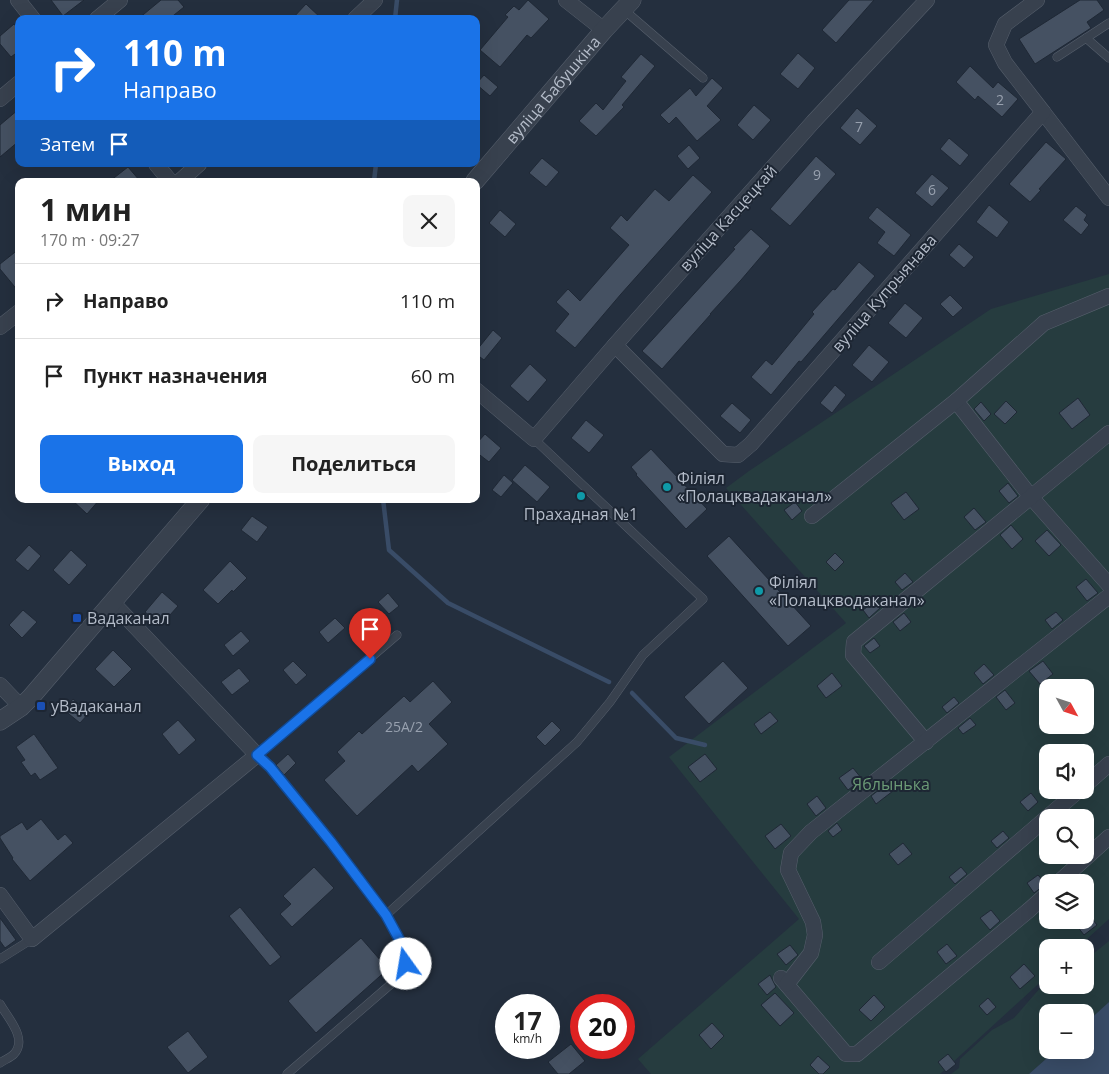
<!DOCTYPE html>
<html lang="ru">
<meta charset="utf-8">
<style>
:root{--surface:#fff;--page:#f6f6f6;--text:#222;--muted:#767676;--line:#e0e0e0;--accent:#1a73e8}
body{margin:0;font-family:"Open Sans",sans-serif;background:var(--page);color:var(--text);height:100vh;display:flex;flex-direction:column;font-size:19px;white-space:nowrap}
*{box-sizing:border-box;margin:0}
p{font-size:16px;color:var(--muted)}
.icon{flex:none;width:28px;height:28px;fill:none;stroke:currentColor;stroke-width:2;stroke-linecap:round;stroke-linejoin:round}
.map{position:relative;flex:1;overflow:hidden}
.drawer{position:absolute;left:15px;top:178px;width:465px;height:325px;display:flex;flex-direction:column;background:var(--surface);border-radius:10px;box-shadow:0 5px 20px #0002}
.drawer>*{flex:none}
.guide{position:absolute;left:15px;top:15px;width:465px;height:152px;border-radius:10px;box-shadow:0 5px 20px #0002;background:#1a73e8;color:#fff;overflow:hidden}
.needle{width:32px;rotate:130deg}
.controls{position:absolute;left:1039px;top:679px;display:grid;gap:10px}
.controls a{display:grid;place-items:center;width:55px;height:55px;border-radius:10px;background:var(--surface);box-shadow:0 5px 20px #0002;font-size:25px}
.speed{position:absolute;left:495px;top:994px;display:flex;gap:10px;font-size:25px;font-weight:700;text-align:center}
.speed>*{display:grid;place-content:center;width:65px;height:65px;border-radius:50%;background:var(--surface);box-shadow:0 5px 20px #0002;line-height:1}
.speed small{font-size:12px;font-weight:400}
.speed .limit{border:8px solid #d22;background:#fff;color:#111}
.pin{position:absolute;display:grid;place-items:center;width:42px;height:42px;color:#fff;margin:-51px -21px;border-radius:50% 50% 50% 0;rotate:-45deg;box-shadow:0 0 5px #0007}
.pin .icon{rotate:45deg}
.me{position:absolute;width:55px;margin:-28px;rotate:347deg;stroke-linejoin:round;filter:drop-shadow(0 0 4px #0008)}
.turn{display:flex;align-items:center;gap:18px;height:105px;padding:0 25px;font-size:22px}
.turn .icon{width:65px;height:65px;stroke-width:2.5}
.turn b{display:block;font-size:35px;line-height:42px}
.then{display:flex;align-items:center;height:48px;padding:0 25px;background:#0003;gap:10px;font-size:19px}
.round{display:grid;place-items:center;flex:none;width:52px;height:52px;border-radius:10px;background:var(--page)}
.overview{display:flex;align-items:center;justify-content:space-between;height:85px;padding:0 25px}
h1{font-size:30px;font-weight:700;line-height:38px}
.cta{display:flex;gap:10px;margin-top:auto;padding:10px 25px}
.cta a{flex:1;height:58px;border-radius:10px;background:var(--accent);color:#fff;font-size:20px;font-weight:700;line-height:58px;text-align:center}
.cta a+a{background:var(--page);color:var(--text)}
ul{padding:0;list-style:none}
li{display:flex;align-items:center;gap:15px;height:75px;padding:0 25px;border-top:1px solid var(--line)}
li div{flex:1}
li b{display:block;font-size:19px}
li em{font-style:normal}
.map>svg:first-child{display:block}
.green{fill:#263c3f;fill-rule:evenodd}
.water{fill:#394c67}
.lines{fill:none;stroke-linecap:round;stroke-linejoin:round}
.stream{stroke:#394c67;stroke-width:4.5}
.building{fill:#455162;stroke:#1f2835}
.service-casing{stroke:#565f6c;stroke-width:9}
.minor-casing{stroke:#565f6c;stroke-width:16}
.tertiary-casing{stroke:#565f6c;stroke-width:19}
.service{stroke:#38414e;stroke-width:8}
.minor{stroke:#38414e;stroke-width:15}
.tertiary{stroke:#38414e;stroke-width:18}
.route-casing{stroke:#114b97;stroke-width:12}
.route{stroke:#1a73e8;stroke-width:9}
.culture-dot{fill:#0f9aa8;stroke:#1d2633;stroke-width:2}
.transit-dot{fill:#1a4fb4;stroke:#1d2633;stroke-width:2}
.labels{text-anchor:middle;stroke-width:4;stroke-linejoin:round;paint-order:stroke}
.number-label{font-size:14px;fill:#98a1af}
.street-label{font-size:16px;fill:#b4bcc9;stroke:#1d2633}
.poi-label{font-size:16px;fill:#b4bcc9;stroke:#1d2633;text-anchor:start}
.park-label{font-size:16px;fill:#6b9a76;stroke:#1d2633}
</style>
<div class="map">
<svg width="1109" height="1074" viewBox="0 0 1109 1074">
<rect width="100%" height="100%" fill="#242f3e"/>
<g class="green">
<path d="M1109,274V919L1078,947L1048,948L1047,976L940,1074H651L638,1059L799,919L669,757L846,623L726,488L749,471L991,309ZM1048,688H1085V725H1048ZM1048,752H1085V790H1048ZM1048,818H1085V855H1048ZM1048,882H1085V920H1048Z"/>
<polygon points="1109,941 1109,1002 1085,1024 1085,1012 1048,1012 1048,1050 1056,1050 1029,1074 951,1074 959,1068 960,1059 992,1030 1014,1018 1041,987 1047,981 1048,985 1085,985 1085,955 1088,958"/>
</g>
<polygon class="water" points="1109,1002 1109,1074 1029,1074 1056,1050 1085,1050 1085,1024"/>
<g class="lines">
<g class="stream">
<polyline points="395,19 397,0"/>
<polyline points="374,181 376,164"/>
<polyline points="383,499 389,550 448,603 609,682"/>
<polyline points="632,693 676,738 705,745"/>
</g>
</g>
<g class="building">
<polygon points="51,0 84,0 63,16"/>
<polygon points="161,0 178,0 184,7 169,19 138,19"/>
<polygon points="528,0 549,19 531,38 527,35 500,67 480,50 508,17 505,15 514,6 519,10"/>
<polygon points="849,0 874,0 836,43 822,30"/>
<polygon points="1080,0 1097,0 1104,10 1087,22 1091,28 1035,64 1019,39"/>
<polygon points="306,4 322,19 292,19"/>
<polygon points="14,24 19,30 19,51 11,57 0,44 0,36"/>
<polygon points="798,53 815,68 798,89 780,74"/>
<polygon points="641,54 655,66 622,105 624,107 596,136 579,121 596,103 603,110 626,81 621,77"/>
<polygon points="970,66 993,88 998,82 1018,99 1002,117 978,96 975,100 956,82"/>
<polygon points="484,75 498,87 490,96 476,84"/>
<polygon points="712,78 723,88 707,106 721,120 697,141 676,117 669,124 660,115 690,88 696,96"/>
<polygon points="754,105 771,120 753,140 737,125"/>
<polygon points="857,108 877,126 860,145 840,128"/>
<polygon points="19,109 19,141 0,157 0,125"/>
<polygon points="949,138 969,155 960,166 940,149"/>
<polygon points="1046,142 1066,159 1039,189 1041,190 1030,202 1009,184"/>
<polygon points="689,145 700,158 688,169 677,156"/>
<polygon points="816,156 836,174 790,226 770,209"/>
<polygon points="542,158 559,172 546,187 529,173"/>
<polygon points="128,167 140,181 110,181"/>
<polygon points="932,174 949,188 932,207 915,193"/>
<polygon points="693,175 712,192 621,294 575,348 555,331 569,314 556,302 568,289 580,301 629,245 610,228 621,215 627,221 655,189 669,201"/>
<polygon points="989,205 1009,222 997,238 976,222"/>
<polygon points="1076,206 1087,215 1084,220 1089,225 1081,235 1063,220"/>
<polygon points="877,207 911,235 894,256 877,243 885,232 868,218"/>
<polygon points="500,210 516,224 505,237 489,223"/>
<polygon points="751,229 770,246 741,280 710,314 711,314 662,369 642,351 735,249 733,248"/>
<polygon points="959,244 974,257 964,268 949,255"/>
<polygon points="19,249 19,292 0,269 0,264"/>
<polygon points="859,262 875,276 801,362 799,361 771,395 751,377 766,360 772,365 814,314 812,312 833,289 835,290"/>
<polygon points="950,295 963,308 953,317 940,304"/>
<polygon points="905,303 923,318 906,338 888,323"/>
<polygon points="493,330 502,338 484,360 476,354 476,351"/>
<polygon points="869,345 889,362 872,382 852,365"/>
<polygon points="530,364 547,380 528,402 510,386"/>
<polygon points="835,385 846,395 832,413 820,403"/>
<polygon points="1078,398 1090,415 1072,429 1059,413"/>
<polygon points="1006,401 1017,412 1005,424 994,414"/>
<polygon points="981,402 991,414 984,421 974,409"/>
<polygon points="732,403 751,420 740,433 720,416"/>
<polygon points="586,420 604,435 589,453 571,438"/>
<polygon points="485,434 501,448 489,462 476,452 476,444"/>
<polygon points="651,449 707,509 686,529 636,475 637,474 631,467"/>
<polygon points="525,465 550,487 537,502 512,480"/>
<polygon points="504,475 513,483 501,497 492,490"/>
<polygon points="1008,483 1018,496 1009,503 999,491"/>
<polygon points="906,492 919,509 904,520 891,503"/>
<polygon points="71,499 100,499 87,514"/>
<polygon points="795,502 802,511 792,520 784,510"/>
<polygon points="974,508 986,522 975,530 964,517"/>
<polygon points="252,516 268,527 257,542 241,530"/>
<polygon points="1011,525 1023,539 1012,549 1000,535"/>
<polygon points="1047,530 1061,545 1049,556 1035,541"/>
<polygon points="729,536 811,626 788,646 707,556"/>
<polygon points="29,545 41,556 28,571 15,560"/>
<polygon points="71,550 87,565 69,585 53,570"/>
<polygon points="835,553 844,562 835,571 826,562"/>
<polygon points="230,561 247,578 233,592 232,590 218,604 203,590"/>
<polygon points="905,573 913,582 902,590 895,582"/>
<polygon points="1086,579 1098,593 1087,601 1076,587"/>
<polygon points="162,592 178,606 161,625 145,612"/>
<polygon points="388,593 399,606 389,614 378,602"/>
<polygon points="875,601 880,608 869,618 863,610"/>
<polygon points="23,610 37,622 22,638 9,625"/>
<polygon points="1056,612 1063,620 1052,629 1045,620"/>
<polygon points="904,613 911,622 900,631 893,622"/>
<polygon points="335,618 345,628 328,643 319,632"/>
<polygon points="241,631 250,641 233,656 224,645"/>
<polygon points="874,638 880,646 870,653 864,646"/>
<polygon points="113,650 132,669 114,687 95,669"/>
<polygon points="293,661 307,675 296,685 283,670"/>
<polygon points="723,661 748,688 709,724 684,697"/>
<polygon points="1043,661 1053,674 1040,684 1029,671"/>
<polygon points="984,664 994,675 983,684 974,673"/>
<polygon points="239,668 250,681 232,695 221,682"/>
<polygon points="832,673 842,686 826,698 817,686"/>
<polygon points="433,681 452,702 429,724 448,744 418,772 412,765 357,816 324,780 345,761 337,752 359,731 362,734 404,696 410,702"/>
<polygon points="1005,690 1015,703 1006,710 996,697"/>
<polygon points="954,697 959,703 947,713 942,707"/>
<polygon points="73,699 89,713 80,723 64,710"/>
<polygon points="770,712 778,721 761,734 754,724"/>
<polygon points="970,718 976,725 963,734 958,728"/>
<polygon points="178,720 196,740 179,755 162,734"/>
<polygon points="552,721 561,730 545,746 536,737"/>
<polygon points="34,734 58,768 40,780 35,773 31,776 21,762 25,760 16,747"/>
<polygon points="288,754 296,763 284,775 276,765"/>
<polygon points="705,754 717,769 700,782 688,767"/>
<polygon points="853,768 862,779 848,790 839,778"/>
<polygon points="888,783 893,791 876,804 871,796"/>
<polygon points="1031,793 1038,802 1028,811 1020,802"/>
<polygon points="817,796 826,808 816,816 807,804"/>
<polygon points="41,819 58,840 65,834 73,843 30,881 12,859 13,858 0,838 0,836 22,822 27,830"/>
<polygon points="837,823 842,830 833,837 828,831"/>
<polygon points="781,824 791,836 775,849 765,836"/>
<polygon points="1003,831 1009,838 997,848 991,841"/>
<polygon points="903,843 912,854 898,865 889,854"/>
<polygon points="314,867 334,888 292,927 280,914 291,904 283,896"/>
<polygon points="961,867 967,874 955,884 949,877"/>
<polygon points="1038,875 1046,884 1034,893 1027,883"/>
<polygon points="240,907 281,957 270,966 229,916"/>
<polygon points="991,910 1000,921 990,930 980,918"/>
<polygon points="1090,916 1097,925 1084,935 1077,926"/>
<polygon points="0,918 16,940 5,948 0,941"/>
<polygon points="361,938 388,969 316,1033 288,1001"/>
<polygon points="947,944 957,956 946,964 937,952"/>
<polygon points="790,945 798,955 786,965 777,954"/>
<polygon points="1024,964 1035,976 1020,989 1010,977"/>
<polygon points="770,975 776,987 767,995 758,984"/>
<polygon points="775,993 794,1013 780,1026 761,1005"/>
<polygon points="874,995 885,1007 871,1021 859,1010"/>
<polygon points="988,998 996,1007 987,1015 979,1006"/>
<polygon points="712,1023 724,1036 711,1049 699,1035"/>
<polygon points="188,1031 208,1057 188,1073 167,1047"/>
<polygon points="571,1044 585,1061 569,1074 558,1074 548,1062"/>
<polygon points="948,1054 956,1064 946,1072 938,1062"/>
<polygon points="818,1056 830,1067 823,1074 819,1074 810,1065"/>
</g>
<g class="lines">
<g class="service-casing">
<g id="service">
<polyline points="623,9 703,78"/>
<polyline points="1086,38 1109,58"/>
<polyline points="1057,57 1109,23"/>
<polyline points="386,915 577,742 610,702 643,655 703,599 534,439"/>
<polyline points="0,959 32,939"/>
<path d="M0,1004C8,1018 28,1039 14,1054C10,1058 4,1060 0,1063"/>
<polyline points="287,1074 398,978 406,964 404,948 386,915 331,842 270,767 257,755 397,635"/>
</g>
</g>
<g class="minor-casing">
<g id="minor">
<polyline points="18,0 33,19"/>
<polyline points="566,0 604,30"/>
<polyline points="97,19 120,0"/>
<polyline points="355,19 375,0"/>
<polyline points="0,99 19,83"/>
<polyline points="1043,112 1109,198"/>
<polyline points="156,164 170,181"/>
<polyline points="180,181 199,164"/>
<polyline points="0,327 19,312"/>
<polyline points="615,345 723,454 738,455 751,444 1043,112 1005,63 996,45 1005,24 1037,0"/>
<polyline points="476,390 534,439 615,345 813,122 927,0"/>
<polyline points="956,401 1031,497 1109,585"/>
<polyline points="812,516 956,401 1044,323 1109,296"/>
<polyline points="0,685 21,707"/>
<polyline points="926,742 853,655 854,642 1109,433"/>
<polyline points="1085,785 1109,764"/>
<polyline points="1059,882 1109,837"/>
<polyline points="0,895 32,939 257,755 112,602"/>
<polyline points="879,962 1079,790"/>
<polyline points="781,978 846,1054 857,1054 1029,910 1048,893"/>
<polyline points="787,984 811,953 815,935 813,922 788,870 791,853 811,832 1109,596"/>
</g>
</g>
<g class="tertiary-casing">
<g id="tertiary">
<path id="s1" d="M475,181L604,30L632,0"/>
<polyline points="0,721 21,707 31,697 201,499"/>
</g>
</g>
<use href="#service" class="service"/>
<use href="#minor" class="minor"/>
<use href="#tertiary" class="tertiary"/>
</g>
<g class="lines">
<g class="route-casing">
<polyline id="route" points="370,659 257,755 270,767 331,842 386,915 404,948 406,964"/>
</g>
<use href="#route" class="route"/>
</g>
<g class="culture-dot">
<circle cx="667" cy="487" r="5"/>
<circle cx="581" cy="496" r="5"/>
<circle cx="759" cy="591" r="5"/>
</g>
<g class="transit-dot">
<rect x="72" y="613" width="10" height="10" rx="2.5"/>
<rect x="36" y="701" width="10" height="10" rx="2.5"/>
</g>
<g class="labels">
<g class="number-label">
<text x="1000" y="105">2</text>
<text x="859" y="132">7</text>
<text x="817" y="180">9</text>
<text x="932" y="195">6</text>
<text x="404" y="732">25А/2</text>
</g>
<g class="street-label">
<text dy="6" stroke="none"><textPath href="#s1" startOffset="120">вуліца Бабушкіна</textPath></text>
<text transform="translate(728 218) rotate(-48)" y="6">вуліца Касцецкай</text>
<text transform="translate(884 293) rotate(-49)" y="6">вуліца Купрыянава</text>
</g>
<g class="poi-label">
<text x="677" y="484">Філіял<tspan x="677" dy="18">«Полацквадаканал»</tspan></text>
<text x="581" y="520" text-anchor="middle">Прахадная №1</text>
<text x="769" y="588">Філіял<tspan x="769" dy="18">«Полацкводаканал»</tspan></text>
<text x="87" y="624">Вадаканал</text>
<text x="51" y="712">уВадаканал</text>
</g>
<g class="park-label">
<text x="891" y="790">Яблынька</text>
</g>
</g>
</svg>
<div class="controls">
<a><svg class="needle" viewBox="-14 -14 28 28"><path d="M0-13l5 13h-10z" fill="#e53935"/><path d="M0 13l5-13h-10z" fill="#767676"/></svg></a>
<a><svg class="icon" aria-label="sound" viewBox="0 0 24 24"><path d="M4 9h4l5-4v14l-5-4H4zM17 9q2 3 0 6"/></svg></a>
<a><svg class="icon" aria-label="search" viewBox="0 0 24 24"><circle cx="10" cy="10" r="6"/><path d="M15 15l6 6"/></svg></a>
<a><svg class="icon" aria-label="layers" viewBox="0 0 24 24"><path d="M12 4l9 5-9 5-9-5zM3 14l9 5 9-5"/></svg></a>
<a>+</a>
<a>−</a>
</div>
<div class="speed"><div>17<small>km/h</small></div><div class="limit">20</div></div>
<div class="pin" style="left:370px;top:659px;background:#d93025"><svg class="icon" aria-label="arrive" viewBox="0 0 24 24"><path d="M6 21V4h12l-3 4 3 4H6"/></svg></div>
<svg class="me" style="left:406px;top:964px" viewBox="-20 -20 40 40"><circle r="19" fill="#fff"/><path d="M0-13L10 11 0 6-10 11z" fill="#1a73e8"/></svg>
<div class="guide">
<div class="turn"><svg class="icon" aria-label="right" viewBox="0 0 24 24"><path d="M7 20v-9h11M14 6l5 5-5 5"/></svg><div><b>110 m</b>Направо</div></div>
<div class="then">Затем<svg class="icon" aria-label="arrive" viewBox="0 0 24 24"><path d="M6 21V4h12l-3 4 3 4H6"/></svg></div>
</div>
<section class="drawer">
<div class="overview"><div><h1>1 мин</h1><p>170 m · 09:27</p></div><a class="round"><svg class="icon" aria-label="close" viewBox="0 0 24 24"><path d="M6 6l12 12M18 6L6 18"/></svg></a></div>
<ul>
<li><svg class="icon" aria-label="right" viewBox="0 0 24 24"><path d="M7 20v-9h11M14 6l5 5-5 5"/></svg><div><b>Направо</b></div><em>110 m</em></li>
<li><svg class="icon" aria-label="arrive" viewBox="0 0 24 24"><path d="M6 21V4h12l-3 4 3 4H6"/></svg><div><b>Пункт назначения</b></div><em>60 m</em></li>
</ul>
<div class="cta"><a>Выход</a><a>Поделиться</a></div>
</section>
</div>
